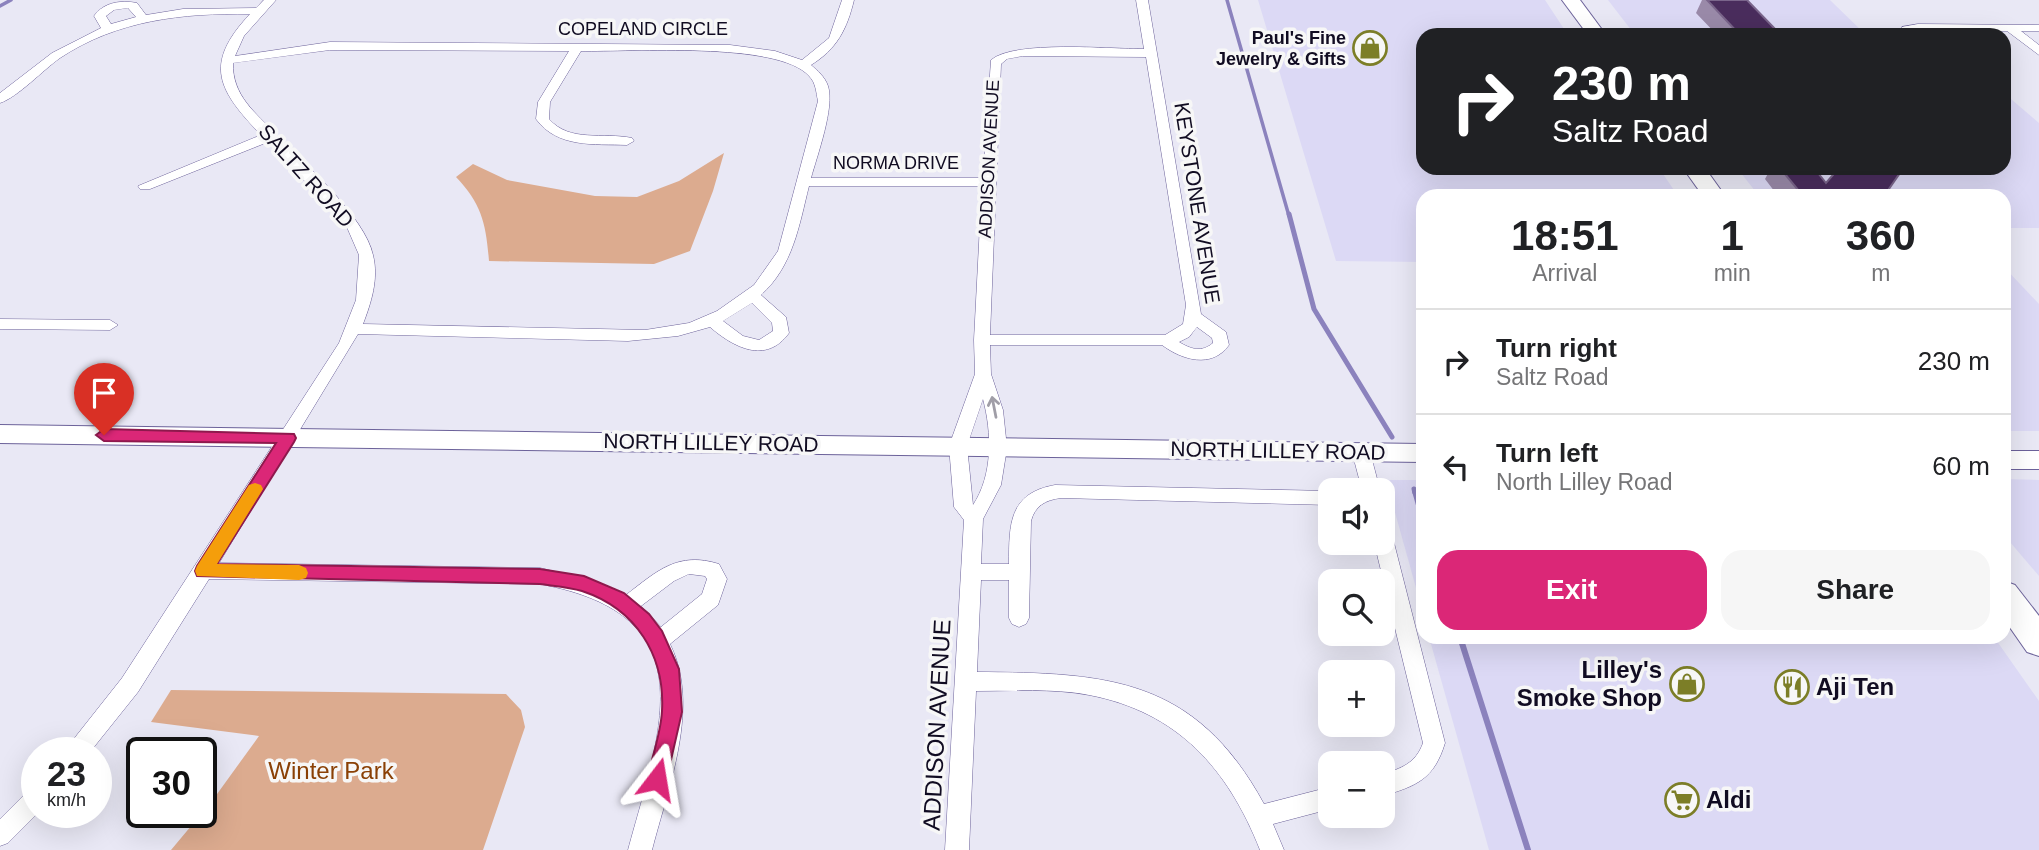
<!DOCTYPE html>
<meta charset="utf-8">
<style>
:root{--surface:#fff;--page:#f6f6f6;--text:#202124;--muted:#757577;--line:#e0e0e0;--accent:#db2777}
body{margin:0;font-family:Helvetica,sans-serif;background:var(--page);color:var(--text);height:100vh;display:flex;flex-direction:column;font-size:26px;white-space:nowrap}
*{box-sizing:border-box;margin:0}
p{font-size:23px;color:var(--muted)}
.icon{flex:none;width:38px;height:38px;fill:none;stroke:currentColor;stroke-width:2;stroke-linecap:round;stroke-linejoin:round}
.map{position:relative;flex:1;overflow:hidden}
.side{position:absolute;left:1416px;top:189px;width:595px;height:455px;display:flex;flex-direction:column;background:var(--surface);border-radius:21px;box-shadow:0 7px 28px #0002}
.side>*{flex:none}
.guide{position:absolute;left:1416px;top:28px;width:595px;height:147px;border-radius:21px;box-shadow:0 7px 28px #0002;background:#202124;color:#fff;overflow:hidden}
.fabs{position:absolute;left:1318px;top:478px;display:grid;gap:14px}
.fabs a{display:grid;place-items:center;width:77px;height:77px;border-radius:14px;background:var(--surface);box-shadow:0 7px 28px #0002;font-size:35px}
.speed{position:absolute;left:21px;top:737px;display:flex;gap:14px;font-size:35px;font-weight:700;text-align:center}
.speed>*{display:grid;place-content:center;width:91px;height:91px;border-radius:50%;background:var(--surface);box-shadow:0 7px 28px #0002;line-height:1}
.speed small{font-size:18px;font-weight:400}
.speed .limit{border:4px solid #111;border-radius:10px;background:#fff;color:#111}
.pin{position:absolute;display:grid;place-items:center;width:60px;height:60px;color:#fff;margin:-72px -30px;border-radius:50% 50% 50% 0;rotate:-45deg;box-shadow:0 0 7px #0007}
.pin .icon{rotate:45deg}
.me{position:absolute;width:77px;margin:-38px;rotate:14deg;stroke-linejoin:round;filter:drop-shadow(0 0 5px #0008)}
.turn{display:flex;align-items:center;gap:24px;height:147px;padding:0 21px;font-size:32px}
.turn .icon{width:91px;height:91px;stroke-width:2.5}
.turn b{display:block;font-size:49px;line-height:60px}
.eta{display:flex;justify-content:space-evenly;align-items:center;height:119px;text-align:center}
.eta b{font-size:42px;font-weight:700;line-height:49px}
.button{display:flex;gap:14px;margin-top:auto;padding:14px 21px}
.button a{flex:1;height:80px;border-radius:21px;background:var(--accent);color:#fff;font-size:28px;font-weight:700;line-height:80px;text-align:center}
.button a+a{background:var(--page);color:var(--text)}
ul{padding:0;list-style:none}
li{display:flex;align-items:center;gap:21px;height:105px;padding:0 21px;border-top:2px solid var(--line)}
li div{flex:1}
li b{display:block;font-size:26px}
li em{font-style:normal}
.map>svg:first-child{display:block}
.built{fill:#dcd9f5}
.green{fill:#dcab8f}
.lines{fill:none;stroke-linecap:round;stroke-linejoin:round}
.stream-far2{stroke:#8b82bd;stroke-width:3.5}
.stream-far1{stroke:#8b82bd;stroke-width:5}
.stream{stroke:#8b82bd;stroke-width:6}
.street-casing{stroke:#6c629a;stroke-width:1}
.secondary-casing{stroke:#6c629a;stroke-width:2}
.primary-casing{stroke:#6c629a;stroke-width:2}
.street{fill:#fff;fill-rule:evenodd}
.secondary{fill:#fff;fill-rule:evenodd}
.primary{fill:#fff;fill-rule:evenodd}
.wall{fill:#9a8aa9}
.building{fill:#4a2d5d;stroke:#7a658b;stroke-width:2}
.oneway{stroke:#a09ea7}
.route{fill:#db2777;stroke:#8e194d;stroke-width:2}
.slow{fill:#f59e0b}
.labels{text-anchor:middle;stroke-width:7;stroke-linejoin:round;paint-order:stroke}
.far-street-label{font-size:18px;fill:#110c22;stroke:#f7f7f7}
.far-poi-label{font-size:18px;font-weight:bold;fill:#110c22;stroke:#f7f7f7;text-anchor:end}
.street-label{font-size:21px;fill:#110c22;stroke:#f7f7f7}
.near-poi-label{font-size:24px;font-weight:bold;fill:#110c22;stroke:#f7f7f7;text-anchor:start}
.near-street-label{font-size:24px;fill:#110c22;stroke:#f7f7f7}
.near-park-label{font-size:24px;fill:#8a4005;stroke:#f7f7f7}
</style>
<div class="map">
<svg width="2039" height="850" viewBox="0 0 2039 850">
<rect width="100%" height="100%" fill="#e9e8f5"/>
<g class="built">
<polygon points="1258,0 1545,0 1568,35 1423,35 1423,168 1659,168 1678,196 1423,196 1423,262 1336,261"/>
<polygon points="1608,0 1830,0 1866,35 1635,35"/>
<polygon points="2004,93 2039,123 2039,228 2004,228 2004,196 1759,196 1737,168 2004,168"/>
<polygon points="2004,267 2039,304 2039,431 2004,431"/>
<polygon points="2004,479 2039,480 2039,576 2004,535"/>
<polygon points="1386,480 1423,480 1423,613"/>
<polygon points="1429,637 1994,637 2039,701 2039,850 1489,850"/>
</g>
<g class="green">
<path d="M724,153L713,191L690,251L654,264L489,261C486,224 482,204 456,177L473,164L507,180L595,196L637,197L679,181Z"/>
<polygon points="171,690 506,694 521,710 525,727 483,850 171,850 212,801 259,736 151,722"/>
</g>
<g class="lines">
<g class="stream-far2">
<polyline points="1227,0 1289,216"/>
<polyline points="0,6 11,0"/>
</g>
<g class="stream-far1">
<polyline points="1289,214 1314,309 1392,437"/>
<polyline points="1414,489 1415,493"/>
</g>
<g class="stream">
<polyline points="1415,491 1423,519"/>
<polyline points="1460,637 1528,850"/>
</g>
<g class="street-casing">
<g id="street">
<path d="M264,0H276L244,36L235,56L330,42L730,45L775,51L802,60L829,38L842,0H854C847,29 837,49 811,65C818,71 825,77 828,86C835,107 817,156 811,178H983L991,60C1014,40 1110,49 1144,49L1136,0H1148L1201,314L1226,332L1229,345C1212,369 1182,360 1162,345H990L991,374L1003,410L1007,448L1001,485L983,519L981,564H1009C1009,524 1009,493 1055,485L1330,491V505L1061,498C1045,500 1035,506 1031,521L1029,618L1026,624L1019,627L1012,624L1009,618V580H981L977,672C1107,673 1195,677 1264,804L1330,787V809L1273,824L1284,850H1260C1228,769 1178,712 1089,695C1052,688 1013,691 976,691L969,850H945L964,520L954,507L949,446L975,374L974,340L982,186H809C799,226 793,266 761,295L786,317L789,333C766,365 733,347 710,327L678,336L628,341L358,334L219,563L540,568L595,581L626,595C657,571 678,551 719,564L727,579L718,605L670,644C701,707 668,787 652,850H628C661,728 709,615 540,584L209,579L138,692L90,752H66L69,745L122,678L339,343L356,300L359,255L346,225L268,142L150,189H140L138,186L261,135C219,91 202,65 250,14C183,13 117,20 60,58C43,70 18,97 0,103V93L52,53L101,28L94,16C104,2 121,0 137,3L146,15L183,9L256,8ZM128,8L136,17L111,24L106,16L114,10ZM330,50L569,51L538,102L536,119C557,148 594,144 627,145L634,141L632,138C603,132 570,143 549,119L550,102L581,51C630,52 778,41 809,76C816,83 816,92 818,101L778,251L754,285L717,311L689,323L645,330L363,324C371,303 379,279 373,255C365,217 304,163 276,134C256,113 232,96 233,63ZM1023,56L1146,57L1186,305L1183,324L1165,335H990L1001,64L1007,59ZM752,303L772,323L773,331L759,340L743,336L723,321ZM1197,327L1212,338L1213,343C1201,353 1191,349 1179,342L1189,337ZM983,399C992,433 993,475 973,505L967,446ZM689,574L705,576L707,579L702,594L661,627L641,606L674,581Z"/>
<polygon points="1918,24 2039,25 2039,31 2021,31 2039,45 2039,55 2007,31 1918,30 1913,31 1914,35 1902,35 1902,27"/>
<polygon points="0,319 110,320 118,325 110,330 0,329"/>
<polygon points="1361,445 1367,447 1370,452 1380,490 1362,490 1352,452 1355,447"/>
<path d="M1382,528L1389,530L1392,535L1445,743C1434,779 1417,786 1382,796V774C1401,769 1416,763 1423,743L1374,542H1382Z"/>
<polygon points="37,787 37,812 39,812 8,843 0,846 0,819 29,790"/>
</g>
</g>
<g class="secondary-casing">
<g id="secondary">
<polygon points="0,425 1423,444 1423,462 0,443"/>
<rect x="2004" y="451" width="35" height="18"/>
</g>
</g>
<g class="primary-casing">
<g id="primary">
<polygon points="1562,0 1580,0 1606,35 1588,35"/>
<polygon points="1683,168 1705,168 1725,196 1703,196"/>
<polygon points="2004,581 2015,585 2039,616 2039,656 2027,652 2004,619"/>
</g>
</g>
<use href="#street" class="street"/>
<use href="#secondary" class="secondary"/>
<use href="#primary" class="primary"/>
</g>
<g class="wall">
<polygon points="1702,0 1747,0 1776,30 1810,35 1717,35 1696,13"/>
<polygon points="1771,168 1814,168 1826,183 1884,196 1778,196 1765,179"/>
</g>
<g class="building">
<polygon points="1707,0 1747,0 1776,30 1806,30 1810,35 1740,35"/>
<polygon points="1780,168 1814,168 1826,183 1839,168 1900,168 1902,170 1884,196 1803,196"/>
</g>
<defs><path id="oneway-shaft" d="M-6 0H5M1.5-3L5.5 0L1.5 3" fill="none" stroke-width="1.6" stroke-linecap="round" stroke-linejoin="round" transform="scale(1.75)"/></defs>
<use class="oneway" href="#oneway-shaft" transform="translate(994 407) rotate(-101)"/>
<path class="route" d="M104,429L294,434L296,438L294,442L217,564L540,569L584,576L624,593L649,614L662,631L679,669L682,712L665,786L657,789L650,786L647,779C652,757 661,733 662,711C665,655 636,609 582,591C569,587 554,586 540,584L197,576L195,571L197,566L276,443L104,441L96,435Z"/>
<polygon class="slow" points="255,483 261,485 263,489 217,564 299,565 306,568 308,573 306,578 299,580 197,576 195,571 197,566 249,485"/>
<defs>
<g id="shop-ring" transform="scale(1.75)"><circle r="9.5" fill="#f7f7f7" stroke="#7c7e27" stroke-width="1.5"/><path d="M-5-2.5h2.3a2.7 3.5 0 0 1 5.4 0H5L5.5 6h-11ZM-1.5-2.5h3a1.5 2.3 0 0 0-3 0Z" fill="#7c7e27"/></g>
<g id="restaurant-ring" transform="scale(1.75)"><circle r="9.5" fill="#f7f7f7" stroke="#7c7e27" stroke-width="1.5"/><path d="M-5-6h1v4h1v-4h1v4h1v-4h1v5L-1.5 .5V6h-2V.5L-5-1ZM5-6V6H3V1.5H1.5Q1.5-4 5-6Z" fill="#7c7e27"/></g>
<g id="supermarket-ring" transform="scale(1.75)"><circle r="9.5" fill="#f7f7f7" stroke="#7c7e27" stroke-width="1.5"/><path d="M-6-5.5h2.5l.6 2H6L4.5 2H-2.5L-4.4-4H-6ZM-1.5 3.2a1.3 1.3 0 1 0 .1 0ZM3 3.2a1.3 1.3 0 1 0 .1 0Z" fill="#7c7e27"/></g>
</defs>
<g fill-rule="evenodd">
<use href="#shop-ring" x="1370" y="48"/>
<use href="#shop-ring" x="1687" y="684"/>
<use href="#restaurant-ring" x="1792" y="687"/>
<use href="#supermarket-ring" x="1682" y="800"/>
</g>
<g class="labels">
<g class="far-street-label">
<text x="643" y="35">COPELAND CIRCLE</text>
<text transform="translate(989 159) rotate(-87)" y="6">ADDISON AVENUE</text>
<text x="896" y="169">NORMA DRIVE</text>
</g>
<g class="far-poi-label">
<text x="1346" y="44">Paul's Fine<tspan x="1346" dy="21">Jewelry &amp; Gifts</tspan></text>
</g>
<g class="street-label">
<text transform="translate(306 176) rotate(48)" y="7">SALTZ ROAD</text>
<text transform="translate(1197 203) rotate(81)" y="7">KEYSTONE AVENUE</text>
<text transform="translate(711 443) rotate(1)" y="7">NORTH LILLEY ROAD</text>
<text transform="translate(1278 451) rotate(1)" y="7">NORTH LILLEY ROAD</text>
</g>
<g class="near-poi-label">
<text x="1662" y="678" text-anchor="end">Lilley's<tspan x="1662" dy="28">Smoke Shop</tspan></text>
<text x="1816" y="695">Aji Ten</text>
<text x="1706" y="808">Aldi</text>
</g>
<g class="near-street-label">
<text transform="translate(937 725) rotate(-87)" y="8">ADDISON AVENUE</text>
</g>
<g class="near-park-label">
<text x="331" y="779">Winter Park</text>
</g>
</g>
</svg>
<div class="fabs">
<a><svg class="icon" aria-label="sound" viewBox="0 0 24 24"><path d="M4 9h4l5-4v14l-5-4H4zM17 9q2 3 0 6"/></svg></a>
<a><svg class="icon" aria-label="search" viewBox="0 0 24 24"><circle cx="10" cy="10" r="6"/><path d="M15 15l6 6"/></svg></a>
<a>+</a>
<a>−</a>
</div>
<div class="speed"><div>23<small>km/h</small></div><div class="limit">30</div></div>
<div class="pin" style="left:104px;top:435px;background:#d93025"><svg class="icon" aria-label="arrive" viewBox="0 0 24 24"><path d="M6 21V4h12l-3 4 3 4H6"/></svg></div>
<svg class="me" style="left:657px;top:779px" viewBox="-20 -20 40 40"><path d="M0-17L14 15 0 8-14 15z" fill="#db2777" stroke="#fff" stroke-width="4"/></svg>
<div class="guide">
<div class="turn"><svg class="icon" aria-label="right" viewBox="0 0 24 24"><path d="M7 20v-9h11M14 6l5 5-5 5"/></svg><div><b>230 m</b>Saltz Road</div></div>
</div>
<section class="side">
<div class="eta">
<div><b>18:51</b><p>Arrival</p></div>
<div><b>1</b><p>min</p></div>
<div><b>360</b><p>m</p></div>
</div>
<ul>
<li><svg class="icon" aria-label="right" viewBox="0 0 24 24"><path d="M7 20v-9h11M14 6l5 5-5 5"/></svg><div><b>Turn right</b><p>Saltz Road</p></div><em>230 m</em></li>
<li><svg class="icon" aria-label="left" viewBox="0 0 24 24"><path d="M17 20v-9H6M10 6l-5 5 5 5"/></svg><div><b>Turn left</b><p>North Lilley Road</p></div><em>60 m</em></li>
</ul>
<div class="button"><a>Exit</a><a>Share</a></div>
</section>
</div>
